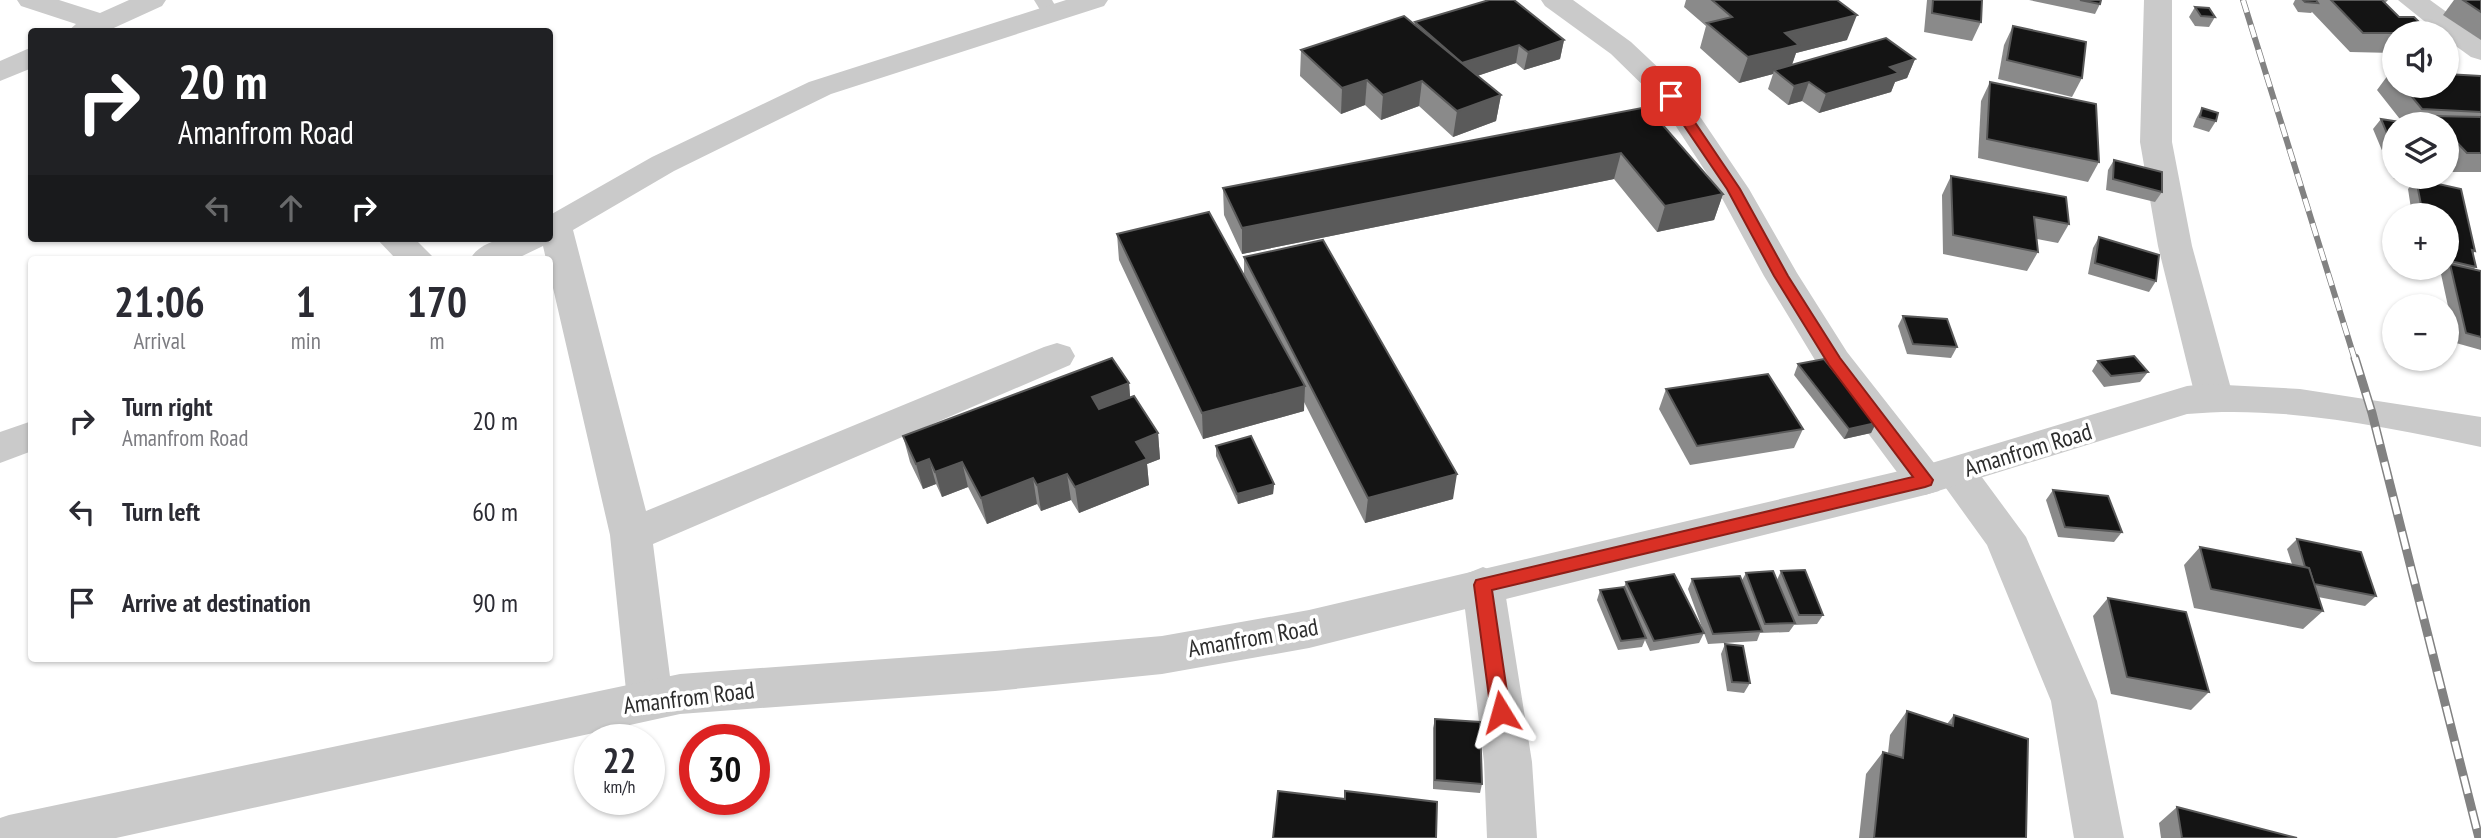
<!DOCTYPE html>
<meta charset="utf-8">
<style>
:root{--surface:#fff;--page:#f2f2f3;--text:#2b2b33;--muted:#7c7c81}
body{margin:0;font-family:"PT Sans Narrow",sans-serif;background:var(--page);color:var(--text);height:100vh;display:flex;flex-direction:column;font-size:26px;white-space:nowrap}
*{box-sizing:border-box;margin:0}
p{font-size:23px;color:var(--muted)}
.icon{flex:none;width:38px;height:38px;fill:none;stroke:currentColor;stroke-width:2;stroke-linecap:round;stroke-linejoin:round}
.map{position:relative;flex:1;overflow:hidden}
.side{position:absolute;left:28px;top:256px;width:525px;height:406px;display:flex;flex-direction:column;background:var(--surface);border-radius:7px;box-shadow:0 2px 5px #0004}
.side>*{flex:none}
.hud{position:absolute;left:28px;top:28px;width:525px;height:214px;border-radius:7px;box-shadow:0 2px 5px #0004;background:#202124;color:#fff;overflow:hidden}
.fabs{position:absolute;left:2382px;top:21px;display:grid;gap:14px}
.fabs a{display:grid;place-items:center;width:77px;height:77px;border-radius:50%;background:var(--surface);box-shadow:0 2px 5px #0004;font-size:35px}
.speed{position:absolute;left:574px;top:724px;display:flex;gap:14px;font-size:35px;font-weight:700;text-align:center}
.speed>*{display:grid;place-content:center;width:91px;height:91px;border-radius:50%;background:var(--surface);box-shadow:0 2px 5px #0004;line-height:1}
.speed small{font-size:18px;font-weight:400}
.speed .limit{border:10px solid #d22;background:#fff;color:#111}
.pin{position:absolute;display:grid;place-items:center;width:60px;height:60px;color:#fff;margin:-30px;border-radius:14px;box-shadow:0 4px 10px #0006}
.me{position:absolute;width:77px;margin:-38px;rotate:352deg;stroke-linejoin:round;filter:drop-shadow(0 0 5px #0008)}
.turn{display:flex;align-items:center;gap:24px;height:147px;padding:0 35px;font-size:32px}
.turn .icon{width:91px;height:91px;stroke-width:2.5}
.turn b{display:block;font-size:49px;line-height:60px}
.lanes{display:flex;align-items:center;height:66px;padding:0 35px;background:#0003;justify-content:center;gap:35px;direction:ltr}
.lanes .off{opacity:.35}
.eta{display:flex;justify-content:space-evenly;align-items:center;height:119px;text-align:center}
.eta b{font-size:42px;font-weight:700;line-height:49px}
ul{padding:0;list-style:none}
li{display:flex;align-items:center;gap:21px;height:91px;padding:0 35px}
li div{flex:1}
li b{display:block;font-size:26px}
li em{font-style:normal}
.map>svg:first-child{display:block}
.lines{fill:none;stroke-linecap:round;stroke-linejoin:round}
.service{fill:#cacaca;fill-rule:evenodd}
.minor{fill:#cacaca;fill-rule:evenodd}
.tertiary{fill:#cacaca;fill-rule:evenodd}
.rail-far1-casing{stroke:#828282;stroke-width:6}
.rail-casing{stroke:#828282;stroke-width:9}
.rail-far1{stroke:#fff;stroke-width:4.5;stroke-dasharray:13;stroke-linecap:butt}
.rail{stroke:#fff;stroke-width:6;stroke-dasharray:18;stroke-linecap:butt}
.wall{fill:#8a8a8a}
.shaded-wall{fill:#5a5a5a}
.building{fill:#141414;stroke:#5a5a5a;stroke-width:2}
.route{fill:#d93025;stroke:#8d1f18;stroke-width:2}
.labels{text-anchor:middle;stroke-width:7;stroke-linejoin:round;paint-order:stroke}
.street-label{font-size:24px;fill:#2d2d2d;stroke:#fff}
</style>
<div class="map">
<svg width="2481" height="838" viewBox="0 0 2481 838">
<rect width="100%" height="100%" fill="#fff"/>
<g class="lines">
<polygon class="service" points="1034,0 1052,0 1060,14 1051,19 1045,18"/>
<g class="minor">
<polygon points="17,0 59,0 100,13 129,0 166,0 162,6 105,32 67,32 76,24 21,6"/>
<path d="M1066,0H1108L1104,6L831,94L674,171L573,230L646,511L1044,347L1057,343L1070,347L1075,356L1070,365L653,544L673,700L666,714L650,720L634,714L627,700L610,535L550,275V259H546L543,246L516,259H470C486,233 523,238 550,238V215L652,157L809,82Z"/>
<polygon points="1541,0 1573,0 1631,42 1682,90 1749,189 1797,273 1847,352 1938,468 1942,461 1956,457 1970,461 2026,537 2097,701 2124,838 2074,838 2051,701 1987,545 1943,484 1939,491 1925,495 1911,491 1821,370 1764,276 1717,189 1660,102 1611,54 1545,6"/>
<polygon points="2144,0 2172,0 2172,142 2192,246 2233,396 2227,406 2214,410 2201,406 2195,396 2158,246 2140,142"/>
<polygon points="2398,0 2430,0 2481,37 2481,60 2471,57 2446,39 2446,33 2439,33"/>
<polygon points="32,47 32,68 0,81 0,61"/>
<polygon points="376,238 414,238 435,259 396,259"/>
<polygon points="32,421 32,451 0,463 0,432"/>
<polygon points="1483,567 1498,573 1504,585 1532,762 1537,838 1487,838 1484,762 1462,585 1468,573"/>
</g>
<path class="tertiary" d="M2206,384L2300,389L2481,417V447C2386,427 2284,405 2187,414L1925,495L1309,648L1162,674L995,691L680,714L116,838H0V818L9,815L680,674L995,651L1162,636L1309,610L1925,465L2187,386Z"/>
<g class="rail-far1-casing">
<polyline id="rail-far1" points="2243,0 2355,360"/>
</g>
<g class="rail-casing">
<polyline id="rail" points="2355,358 2372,413 2479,838"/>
</g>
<use href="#rail-far1" class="rail-far1"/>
<use href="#rail" class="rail"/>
</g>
<g class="wall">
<polygon points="1686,0 1837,0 1847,40 1796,53 1792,65 1915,59 1907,78 1895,82 1891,92 1819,113 1802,101 1788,105 1768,89 1773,74 1739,83 1700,48 1706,26 1684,7"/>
<polygon points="1927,0 1982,0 1981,22 1972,41 1924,32"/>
<polygon points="2029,0 2101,0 2100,4 2095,14"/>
<polygon points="2295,0 2388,0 2385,3 2394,33 2394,53 2350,52 2312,12 2311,13 2298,12 2293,4"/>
<polygon points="2454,0 2481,0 2481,40 2443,15"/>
<polygon points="2195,7 2215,17 2209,27 2195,26 2189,17"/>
<polygon points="1415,22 1564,40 1560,59 1524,70 1516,63 1477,76 1501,95 1496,121 1453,137 1419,106 1381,120 1365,105 1341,114 1300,76 1301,50 1415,25"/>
<polygon points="2013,26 2082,78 2072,97 1998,79 2004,45"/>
<polygon points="2391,71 2394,71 2394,86 2446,86 2481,76 2481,172 2451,172 2446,167 2446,124 2394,124 2394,177 2438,177 2433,183 2475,251 2473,254 2476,267 2474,269 2481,271 2481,350 2456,343 2441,274 2443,272 2434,270 2433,268 2446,268 2446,215 2412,215 2408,189 2414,182 2394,179 2373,129 2381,119 2403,123 2377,90"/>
<polygon points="1990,82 2099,162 2088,182 1978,158 1981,101"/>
<polygon points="1647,107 1723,194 1714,220 1657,232 1614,179 1242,254 1224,215 1223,188"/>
<polygon points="2202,108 2216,121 2209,132 2193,127 2196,119"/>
<polygon points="2114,160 2162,192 2155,202 2106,190 2108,170"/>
<polygon points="1951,176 2069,224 2058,243 2037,239 2038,252 2027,271 1943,254 1942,195"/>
<polygon points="1117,234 1244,276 1244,257 1453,499 1365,523 1304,402 1304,411 1203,439 1119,260"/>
<polygon points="2099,237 2156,281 2149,292 2088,274 2093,248"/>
<polygon points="1903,316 1957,347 1951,358 1907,354 1898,326"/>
<polygon points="2098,361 2148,372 2140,382 2104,387 2092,371"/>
<polygon points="1798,364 1876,423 1871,433 1844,439 1794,375"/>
<polygon points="1129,383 1130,397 1158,433 1160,459 1147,464 1149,485 1079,513 1071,500 1041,511 1037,504 987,524 968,487 942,497 936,484 923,489 910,462 903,436"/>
<polygon points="1666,389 1803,429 1794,448 1690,465 1659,409"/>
<polygon points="1216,446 1274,484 1273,494 1238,504 1216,456"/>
<polygon points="2053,490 2122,532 2114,542 2058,537 2046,500"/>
<polygon points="2297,539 2376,596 2365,606 2318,597 2323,611 2303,629 2194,608 2184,565 2200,547 2292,564 2287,549"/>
<polygon points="1781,571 1823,615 1817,624 1794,625 1789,632 1760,633 1757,641 1708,644 1688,589 1692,579 1742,580 1746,573 1777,580"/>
<polygon points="1626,582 1704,633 1699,643 1650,651 1645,640 1642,647 1618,650 1597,600 1600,590 1624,587"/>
<polygon points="2108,598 2209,692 2191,710 2111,694 2093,616"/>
<polygon points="1725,644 1750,683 1744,693 1727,691 1721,654"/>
<polygon points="1907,711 1947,724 1954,715 2026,838 1859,838 1866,774 1883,752 1888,753 1890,735"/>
<polygon points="1435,719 1482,784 1480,793 1433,789 1433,728"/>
<polygon points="2177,807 2297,838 2161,838 2159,823"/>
</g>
<g class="shaded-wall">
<polygon points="1857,15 1847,40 1796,53 1790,70 1774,70 1773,74 1739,83 1748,57 1785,33"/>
<polygon points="1564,40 1560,59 1524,70 1528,52"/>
<polygon points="1519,45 1516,63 1459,82 1462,63"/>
<polygon points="1915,59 1907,78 1895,82 1891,92 1819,113 1826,94 1890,67"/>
<polygon points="1367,80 1365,105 1341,114 1342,88"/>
<polygon points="1422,81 1419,106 1381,120 1383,95"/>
<polygon points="1809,82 1802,101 1788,105 1794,86"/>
<polygon points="1501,95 1496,121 1453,137 1457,111"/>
<polygon points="1621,153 1614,179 1242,254 1242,228"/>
<polygon points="1723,194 1714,220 1657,232 1665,206"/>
<polygon points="1129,383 1131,409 1095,423 1092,397"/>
<polygon points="1305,386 1304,411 1203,439 1202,413"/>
<polygon points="1876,423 1871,433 1844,439 1849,429"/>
<polygon points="1158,433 1160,459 1147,464 1149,485 1079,513 1075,487 1136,442"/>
<polygon points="929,459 936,484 923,489 916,464"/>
<polygon points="962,462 968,487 942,497 935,472"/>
<polygon points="1067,474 1071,500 1041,511 1037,485"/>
<polygon points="1457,474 1453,499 1365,523 1368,498"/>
<polygon points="1033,478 1037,504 987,524 981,498"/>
<polygon points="1274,484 1273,494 1238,504 1237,494"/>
</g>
<g class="building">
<polygon points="1489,0 1514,0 1564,40 1528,52 1519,45 1462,63 1415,22"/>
<polygon points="1712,0 1837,0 1857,15 1785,33 1799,45 1748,57 1707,23 1732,17"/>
<polygon points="1933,0 1982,0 1981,22 1932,13"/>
<polygon points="2080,0 2101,0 2100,4"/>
<polygon points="2303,0 2316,0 2318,3 2305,2"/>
<polygon points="2331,0 2382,0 2399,17 2414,17 2430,33 2363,33"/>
<polygon points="2463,0 2481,0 2481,12"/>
<polygon points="2195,7 2209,8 2215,17 2201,16"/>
<polygon points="1404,16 1501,95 1457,111 1422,81 1383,95 1367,80 1342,88 1301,50"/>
<polygon points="2013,26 2086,42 2082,78 2007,60"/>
<polygon points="1886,38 1915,59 1890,67 1899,73 1826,94 1809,82 1794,86 1774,70"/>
<polygon points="2446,74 2481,76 2481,112 2422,109 2403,86 2446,86"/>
<polygon points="1990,82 2096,104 2099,162 1987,139"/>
<polygon points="1647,107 1723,194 1665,206 1621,153 1242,228 1223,188"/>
<polygon points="2202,108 2218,113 2216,121 2200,117"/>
<polygon points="2432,116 2481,117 2481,153 2467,153 2446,131 2446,124 2440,124"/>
<polygon points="2381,119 2413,124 2394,124 2394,150"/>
<polygon points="2114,160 2162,172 2162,192 2113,179"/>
<polygon points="1951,176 2066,197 2069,224 2034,217 2038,252 1953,235"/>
<polygon points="2416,179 2461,189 2475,251 2472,250 2476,267 2446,260 2446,215 2423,215"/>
<polygon points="1209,212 1305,386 1202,413 1117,234"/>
<polygon points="2099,237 2159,255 2156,281 2095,263"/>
<polygon points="1323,240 1457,474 1368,498 1244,257"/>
<polygon points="2450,264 2481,271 2481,337 2466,333"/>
<polygon points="1903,316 1947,319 1957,347 1913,344"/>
<polygon points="2134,356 2148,372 2111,376 2098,361"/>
<polygon points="1112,358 1129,383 1092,397 1099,409 1134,396 1158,433 1136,442 1147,459 1075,487 1067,474 1037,485 1033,478 981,498 962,462 935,472 929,459 916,464 903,436"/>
<polygon points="1824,359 1876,423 1849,429 1798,364"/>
<polygon points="1768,374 1803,429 1697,446 1666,389"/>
<polygon points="1251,436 1274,484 1237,494 1216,446"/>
<polygon points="2053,490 2108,496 2122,532 2065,527"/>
<polygon points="2297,539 2361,552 2376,596 2314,584 2309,568 2305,567"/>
<polygon points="2200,547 2309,568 2323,611 2211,589"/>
<polygon points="1805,570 1823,615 1799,615 1781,571"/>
<polygon points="1773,571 1795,623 1765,624 1746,573"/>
<polygon points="1674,574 1704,633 1654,641 1626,582"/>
<polygon points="1740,576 1762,631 1713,634 1692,579"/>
<polygon points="1624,587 1646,638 1621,641 1600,590"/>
<polygon points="2108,598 2186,612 2209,692 2127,677"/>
<polygon points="1725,644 1743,646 1750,683 1732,682"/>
<polygon points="1907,711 1953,726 1954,715 2028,739 2026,838 1874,838 1883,752 1903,758"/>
<polygon points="1435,719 1480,722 1482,784 1435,780"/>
<polygon points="1278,791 1345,799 1345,791 1437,802 1436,838 1273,838"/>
<polygon points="2177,807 2297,838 2182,838"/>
</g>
<polygon class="route" points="1671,92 1675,93 1740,189 1788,276 1840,358 1933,480 1931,485 1925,487 1492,590 1510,712 1508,718 1501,720 1494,718 1491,712 1474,585 1476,580 1913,477 1829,365 1774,276 1727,189 1664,96"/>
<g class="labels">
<g class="street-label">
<text transform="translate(2028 450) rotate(-17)" y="8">Amanfrom Road</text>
<text transform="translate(1253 638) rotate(-10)" y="8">Amanfrom Road</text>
<text transform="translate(689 698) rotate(-7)" y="8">Amanfrom Road</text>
</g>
</g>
</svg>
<div class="fabs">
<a><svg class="icon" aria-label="sound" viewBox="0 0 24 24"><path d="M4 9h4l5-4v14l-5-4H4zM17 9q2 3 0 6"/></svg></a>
<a><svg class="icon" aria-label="layers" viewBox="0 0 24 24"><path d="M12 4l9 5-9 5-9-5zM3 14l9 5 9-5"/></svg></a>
<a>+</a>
<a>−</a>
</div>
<div class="speed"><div>22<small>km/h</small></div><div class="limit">30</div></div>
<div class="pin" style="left:1671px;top:96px;background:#d93025"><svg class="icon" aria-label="arrive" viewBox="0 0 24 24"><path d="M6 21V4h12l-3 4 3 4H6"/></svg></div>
<svg class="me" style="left:1501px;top:712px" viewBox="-20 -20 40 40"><path d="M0-17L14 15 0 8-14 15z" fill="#d93025" stroke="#fff" stroke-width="4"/></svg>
<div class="hud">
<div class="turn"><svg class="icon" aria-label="right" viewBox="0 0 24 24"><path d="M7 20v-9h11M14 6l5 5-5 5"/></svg><div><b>20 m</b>Amanfrom Road</div></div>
<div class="lanes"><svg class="icon off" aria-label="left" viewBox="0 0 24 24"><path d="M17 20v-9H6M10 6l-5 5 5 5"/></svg><svg class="icon off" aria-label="ahead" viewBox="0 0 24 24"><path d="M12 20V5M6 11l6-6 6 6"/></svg><svg class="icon" aria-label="right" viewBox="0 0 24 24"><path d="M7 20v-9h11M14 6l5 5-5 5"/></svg></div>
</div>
<section class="side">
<div class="eta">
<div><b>21:06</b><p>Arrival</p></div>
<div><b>1</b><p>min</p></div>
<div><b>170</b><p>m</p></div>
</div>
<ul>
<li><svg class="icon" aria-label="right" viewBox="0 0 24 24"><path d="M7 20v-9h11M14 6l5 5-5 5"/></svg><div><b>Turn right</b><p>Amanfrom Road</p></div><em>20 m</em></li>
<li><svg class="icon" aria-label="left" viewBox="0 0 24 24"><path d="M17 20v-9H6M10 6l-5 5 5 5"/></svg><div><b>Turn left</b></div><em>60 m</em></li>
<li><svg class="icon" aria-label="arrive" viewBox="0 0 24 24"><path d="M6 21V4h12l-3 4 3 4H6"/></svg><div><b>Arrive at destination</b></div><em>90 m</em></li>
</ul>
</section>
</div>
